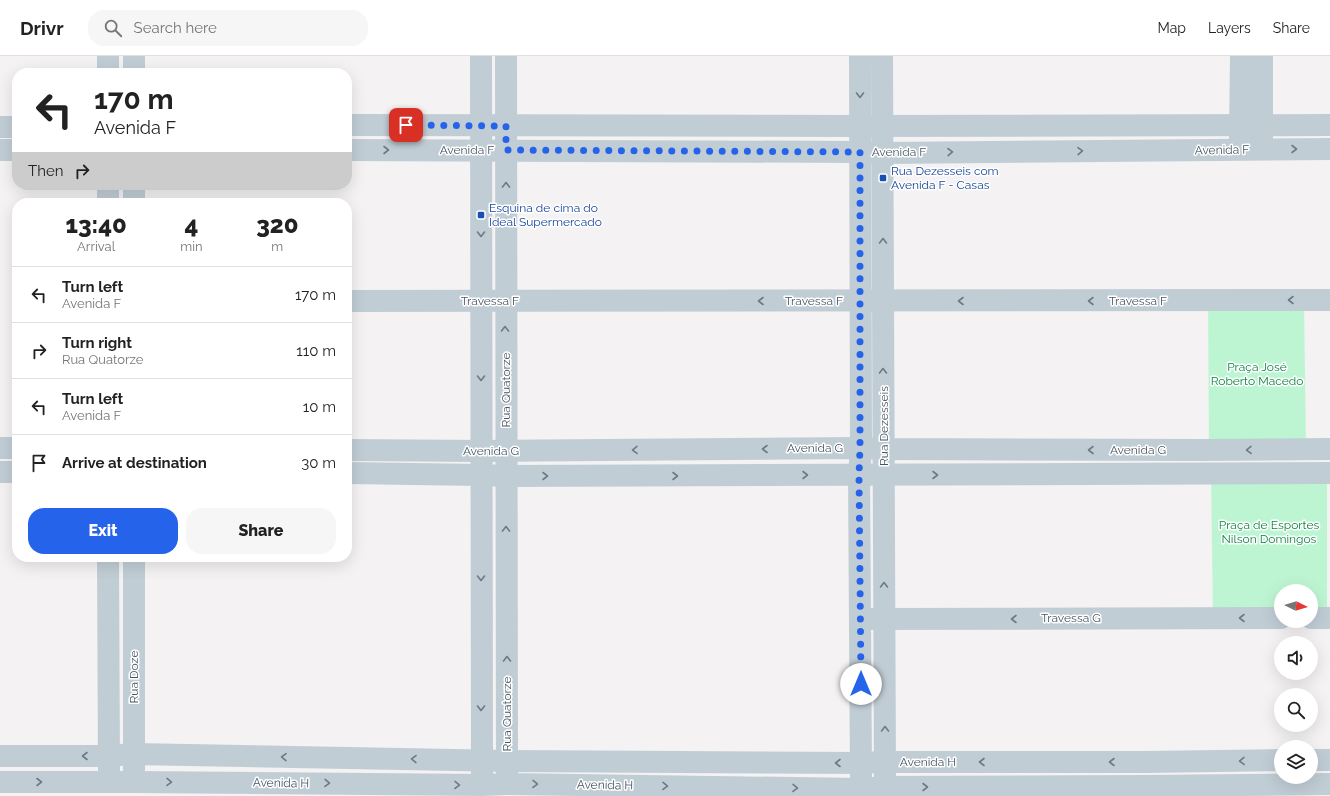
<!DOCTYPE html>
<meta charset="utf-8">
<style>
:root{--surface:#fff;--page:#f6f6f6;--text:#222;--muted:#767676;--line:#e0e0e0;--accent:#2563eb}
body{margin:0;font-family:Raleway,sans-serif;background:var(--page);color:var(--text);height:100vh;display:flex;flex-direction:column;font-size:15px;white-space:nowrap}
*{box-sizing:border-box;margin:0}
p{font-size:13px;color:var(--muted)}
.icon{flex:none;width:22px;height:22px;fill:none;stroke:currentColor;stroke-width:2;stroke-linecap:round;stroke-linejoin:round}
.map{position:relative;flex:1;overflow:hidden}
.panel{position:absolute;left:12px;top:142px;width:340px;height:364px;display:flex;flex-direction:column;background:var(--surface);border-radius:16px;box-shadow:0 4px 16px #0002}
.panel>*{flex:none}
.top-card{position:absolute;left:12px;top:12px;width:340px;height:122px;border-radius:16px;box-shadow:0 4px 16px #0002;background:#fff;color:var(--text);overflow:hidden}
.needle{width:26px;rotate:95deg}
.fabs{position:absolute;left:1274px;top:528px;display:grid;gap:8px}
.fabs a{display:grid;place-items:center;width:44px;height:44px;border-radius:50%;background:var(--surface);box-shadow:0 4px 16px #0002;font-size:20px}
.pin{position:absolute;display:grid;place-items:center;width:34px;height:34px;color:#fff;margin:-17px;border-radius:8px;box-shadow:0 2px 6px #0006}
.me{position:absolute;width:44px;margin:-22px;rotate:0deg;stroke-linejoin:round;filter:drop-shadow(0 0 3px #0008)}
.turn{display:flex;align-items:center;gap:14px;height:84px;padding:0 16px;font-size:18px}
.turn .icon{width:52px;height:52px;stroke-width:2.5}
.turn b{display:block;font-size:28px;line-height:34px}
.then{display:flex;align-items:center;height:38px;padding:0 16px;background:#0003;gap:8px;font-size:15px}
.eta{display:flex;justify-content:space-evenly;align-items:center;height:68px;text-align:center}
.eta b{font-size:24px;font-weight:800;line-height:28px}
.action{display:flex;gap:8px;margin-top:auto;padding:8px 16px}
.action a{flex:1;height:46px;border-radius:16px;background:var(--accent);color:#fff;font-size:16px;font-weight:800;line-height:46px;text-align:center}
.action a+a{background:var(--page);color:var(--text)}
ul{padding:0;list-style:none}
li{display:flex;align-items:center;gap:12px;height:56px;padding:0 16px;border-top:1px solid var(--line)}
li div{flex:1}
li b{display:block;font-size:15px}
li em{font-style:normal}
header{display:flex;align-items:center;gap:24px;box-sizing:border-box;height:56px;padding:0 20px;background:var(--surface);border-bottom:1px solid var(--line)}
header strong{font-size:19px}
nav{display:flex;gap:22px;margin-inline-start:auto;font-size:14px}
.search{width:280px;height:36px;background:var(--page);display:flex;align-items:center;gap:10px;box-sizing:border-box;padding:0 14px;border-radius:16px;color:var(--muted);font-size:15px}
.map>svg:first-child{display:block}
.green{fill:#bdf5d2}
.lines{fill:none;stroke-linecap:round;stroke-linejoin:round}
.minor{stroke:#c1cdd5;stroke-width:22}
.oneway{stroke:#6c7a84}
.route{stroke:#2563eb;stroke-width:7;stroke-dasharray:0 12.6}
.transit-dot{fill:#1a4fb4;stroke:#fff;stroke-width:1.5}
.labels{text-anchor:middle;stroke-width:3;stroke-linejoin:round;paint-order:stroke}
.street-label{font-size:12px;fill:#475662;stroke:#fff}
.transit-label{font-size:12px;fill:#164399;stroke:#fff;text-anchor:start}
.park-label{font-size:12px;fill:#0c8245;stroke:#fff}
</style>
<header>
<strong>Drivr</strong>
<div class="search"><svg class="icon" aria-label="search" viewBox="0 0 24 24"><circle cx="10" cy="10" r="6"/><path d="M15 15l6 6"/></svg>Search here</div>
<nav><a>Map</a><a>Layers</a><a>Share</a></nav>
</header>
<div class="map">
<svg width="1330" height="740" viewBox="0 0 1330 740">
<rect width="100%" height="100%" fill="#f4f2f2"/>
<g class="green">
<polygon points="1208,245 1304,245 1306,392 1209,394"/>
<polygon points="1211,417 1327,417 1327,561 1311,561 1311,535 1281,535 1281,562 1213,562"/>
</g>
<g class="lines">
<g class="minor">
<polyline points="108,0 108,17"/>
<polyline points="134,0 134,17"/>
<polyline points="481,0 482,719"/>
<polyline points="506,0 507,719"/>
<polyline points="860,0 861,392 859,419 861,721"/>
<polyline points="882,0 885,721"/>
<polyline points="1262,0 1262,84"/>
<polyline points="347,69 860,70 1330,69"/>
<polyline points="0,71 17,71"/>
<polyline points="1240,83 1241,0"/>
<polyline points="0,94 17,94"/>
<polyline points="347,94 860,96 883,97 1330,93"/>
<polyline points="134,129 134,147"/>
<polyline points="108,147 108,129"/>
<polyline points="347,245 1330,244"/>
<polyline points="0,392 17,392"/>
<polyline points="347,394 481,395 861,392 884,393 1203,394 1330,393"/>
<polyline points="0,416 17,416"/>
<polyline points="347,417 481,419 506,420 1330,417"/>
<polyline points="108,501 109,714"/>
<polyline points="1311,562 1330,562"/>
<polyline points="870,563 1281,562"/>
<polyline points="0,700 109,700 133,698 507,705 861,707 885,706 1146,706 1281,704"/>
<polyline points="1311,704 1330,704"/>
<polyline points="134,713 134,501"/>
<polyline points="0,726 135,726 482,729 507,728 861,733 885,731 1146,730 1330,728"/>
</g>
</g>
<defs><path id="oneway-chevron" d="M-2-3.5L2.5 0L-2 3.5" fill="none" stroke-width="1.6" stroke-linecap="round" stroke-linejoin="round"/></defs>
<g class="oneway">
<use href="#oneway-chevron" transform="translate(860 39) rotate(90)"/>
<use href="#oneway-chevron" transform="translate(1294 93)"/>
<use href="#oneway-chevron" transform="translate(386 94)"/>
<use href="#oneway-chevron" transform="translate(1080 95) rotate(-1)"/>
<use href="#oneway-chevron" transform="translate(950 96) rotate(-1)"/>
<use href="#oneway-chevron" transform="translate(506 129) rotate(-90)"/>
<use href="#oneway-chevron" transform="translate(481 178) rotate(90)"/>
<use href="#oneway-chevron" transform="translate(883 185) rotate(-90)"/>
<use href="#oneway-chevron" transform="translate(1291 244) rotate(180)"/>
<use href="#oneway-chevron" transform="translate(761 245) rotate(180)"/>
<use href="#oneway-chevron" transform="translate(961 245) rotate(180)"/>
<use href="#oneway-chevron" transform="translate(1091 245) rotate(180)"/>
<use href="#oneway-chevron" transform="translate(505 273) rotate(-90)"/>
<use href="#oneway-chevron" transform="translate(883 315) rotate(-90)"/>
<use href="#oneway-chevron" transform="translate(481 322) rotate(90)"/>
<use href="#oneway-chevron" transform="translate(765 393) rotate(180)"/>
<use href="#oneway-chevron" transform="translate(635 394) rotate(179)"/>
<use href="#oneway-chevron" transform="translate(1091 394) rotate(-180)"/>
<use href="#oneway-chevron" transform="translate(1249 394) rotate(179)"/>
<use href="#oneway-chevron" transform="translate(805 419)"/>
<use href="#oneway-chevron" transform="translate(935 419)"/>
<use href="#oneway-chevron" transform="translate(545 420)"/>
<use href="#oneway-chevron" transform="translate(675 420)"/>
<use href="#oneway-chevron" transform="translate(506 473) rotate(-90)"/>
<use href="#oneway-chevron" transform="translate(481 522) rotate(90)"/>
<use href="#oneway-chevron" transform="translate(884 529) rotate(-90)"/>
<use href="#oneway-chevron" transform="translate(1242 562) rotate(180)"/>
<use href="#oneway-chevron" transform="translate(1014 563) rotate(180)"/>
<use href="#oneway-chevron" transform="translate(507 603) rotate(-90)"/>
<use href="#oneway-chevron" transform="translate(481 652) rotate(90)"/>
<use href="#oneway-chevron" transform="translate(885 673) rotate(-90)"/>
<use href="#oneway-chevron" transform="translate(85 700) rotate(180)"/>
<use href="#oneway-chevron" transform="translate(284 701) rotate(-179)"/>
<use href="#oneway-chevron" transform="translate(414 703) rotate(-179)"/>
<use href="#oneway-chevron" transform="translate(1242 705) rotate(179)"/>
<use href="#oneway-chevron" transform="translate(982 706) rotate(-180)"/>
<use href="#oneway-chevron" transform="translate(1112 706) rotate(-180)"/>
<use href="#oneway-chevron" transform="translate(838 707) rotate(-180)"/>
<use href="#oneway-chevron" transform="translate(39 726)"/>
<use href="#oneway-chevron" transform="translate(169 726) rotate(1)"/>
<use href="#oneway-chevron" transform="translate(327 727) rotate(1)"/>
<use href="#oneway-chevron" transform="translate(535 728) rotate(1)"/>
<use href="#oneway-chevron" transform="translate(457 729) rotate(1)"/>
<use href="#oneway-chevron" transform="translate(665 730) rotate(1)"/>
<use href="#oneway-chevron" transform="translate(925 731)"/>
<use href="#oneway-chevron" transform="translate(795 732) rotate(1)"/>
</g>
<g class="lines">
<polyline class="route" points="406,69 506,70 506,94 860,96 860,392 859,419 861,628"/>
</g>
<g class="transit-dot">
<rect x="879" y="118" width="8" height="8" rx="2"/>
<rect x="477" y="155" width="8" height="8" rx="2"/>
</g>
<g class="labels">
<g class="street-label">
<text x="467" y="98">Avenida F</text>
<text transform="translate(1222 94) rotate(-1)" y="4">Avenida F</text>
<text x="899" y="100">Avenida F</text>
<text x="490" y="249">Travessa F</text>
<text x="814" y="249">Travessa F</text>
<text x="1138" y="249">Travessa F</text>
<text transform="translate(506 334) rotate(-90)" y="4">Rua Quatorze</text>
<text transform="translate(884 370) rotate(-90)" y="4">Rua Dezesseis</text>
<text x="815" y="396">Avenida G</text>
<text x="1138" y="398">Avenida G</text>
<text x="491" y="399">Avenida G</text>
<text x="1071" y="566">Travessa G</text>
<text transform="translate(134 621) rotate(-90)" y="4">Rua Doze</text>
<text transform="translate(507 658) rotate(-90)" y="4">Rua Quatorze</text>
<text x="928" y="710">Avenida H</text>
<text transform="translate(281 727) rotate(1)" y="4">Avenida H</text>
<text transform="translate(605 729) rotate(1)" y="4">Avenida H</text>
</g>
<g class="transit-label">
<text x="891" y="119">Rua Dezesseis com<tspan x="891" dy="14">Avenida F - Casas</tspan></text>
<text x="489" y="156">Esquina de cima do<tspan x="489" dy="14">Ideal Supermercado</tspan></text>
</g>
<g class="park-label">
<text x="1257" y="315">Praça José<tspan x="1257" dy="14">Roberto Macedo</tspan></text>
<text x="1269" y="473">Praça de Esportes<tspan x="1269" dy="14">Nilson Domingos</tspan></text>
</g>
</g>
</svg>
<div class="fabs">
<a><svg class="needle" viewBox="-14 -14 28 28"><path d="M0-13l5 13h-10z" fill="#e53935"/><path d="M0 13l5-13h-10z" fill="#767676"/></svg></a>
<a><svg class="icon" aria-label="sound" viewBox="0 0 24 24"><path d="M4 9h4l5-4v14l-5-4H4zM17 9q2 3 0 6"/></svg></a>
<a><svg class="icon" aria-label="search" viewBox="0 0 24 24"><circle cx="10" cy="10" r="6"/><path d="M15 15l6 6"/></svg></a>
<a><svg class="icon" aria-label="layers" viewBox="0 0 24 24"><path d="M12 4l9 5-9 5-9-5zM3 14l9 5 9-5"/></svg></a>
</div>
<div class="pin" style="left:406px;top:69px;background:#d93025"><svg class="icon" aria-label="arrive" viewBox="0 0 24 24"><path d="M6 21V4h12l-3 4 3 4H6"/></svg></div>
<svg class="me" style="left:861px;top:628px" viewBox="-20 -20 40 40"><circle r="19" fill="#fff"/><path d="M0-13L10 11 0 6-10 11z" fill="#2563eb"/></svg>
<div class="top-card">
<div class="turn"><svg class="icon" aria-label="left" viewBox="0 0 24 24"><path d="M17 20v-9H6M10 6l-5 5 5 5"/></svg><div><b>170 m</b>Avenida F</div></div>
<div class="then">Then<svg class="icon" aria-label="right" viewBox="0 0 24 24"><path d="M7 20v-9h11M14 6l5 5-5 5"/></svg></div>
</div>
<section class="panel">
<div class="eta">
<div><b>13:40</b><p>Arrival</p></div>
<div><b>4</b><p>min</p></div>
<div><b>320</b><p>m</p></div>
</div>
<ul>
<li><svg class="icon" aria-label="left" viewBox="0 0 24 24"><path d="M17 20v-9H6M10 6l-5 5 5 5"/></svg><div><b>Turn left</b><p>Avenida F</p></div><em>170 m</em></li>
<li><svg class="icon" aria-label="right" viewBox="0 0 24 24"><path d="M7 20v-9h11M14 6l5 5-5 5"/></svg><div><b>Turn right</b><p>Rua Quatorze</p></div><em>110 m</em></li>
<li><svg class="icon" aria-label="left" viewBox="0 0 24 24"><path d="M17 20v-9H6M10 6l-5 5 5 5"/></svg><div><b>Turn left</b><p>Avenida F</p></div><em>10 m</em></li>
<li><svg class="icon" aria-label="arrive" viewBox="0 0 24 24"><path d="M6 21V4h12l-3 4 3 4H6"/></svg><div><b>Arrive at destination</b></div><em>30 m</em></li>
</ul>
<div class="action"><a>Exit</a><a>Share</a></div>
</section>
</div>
